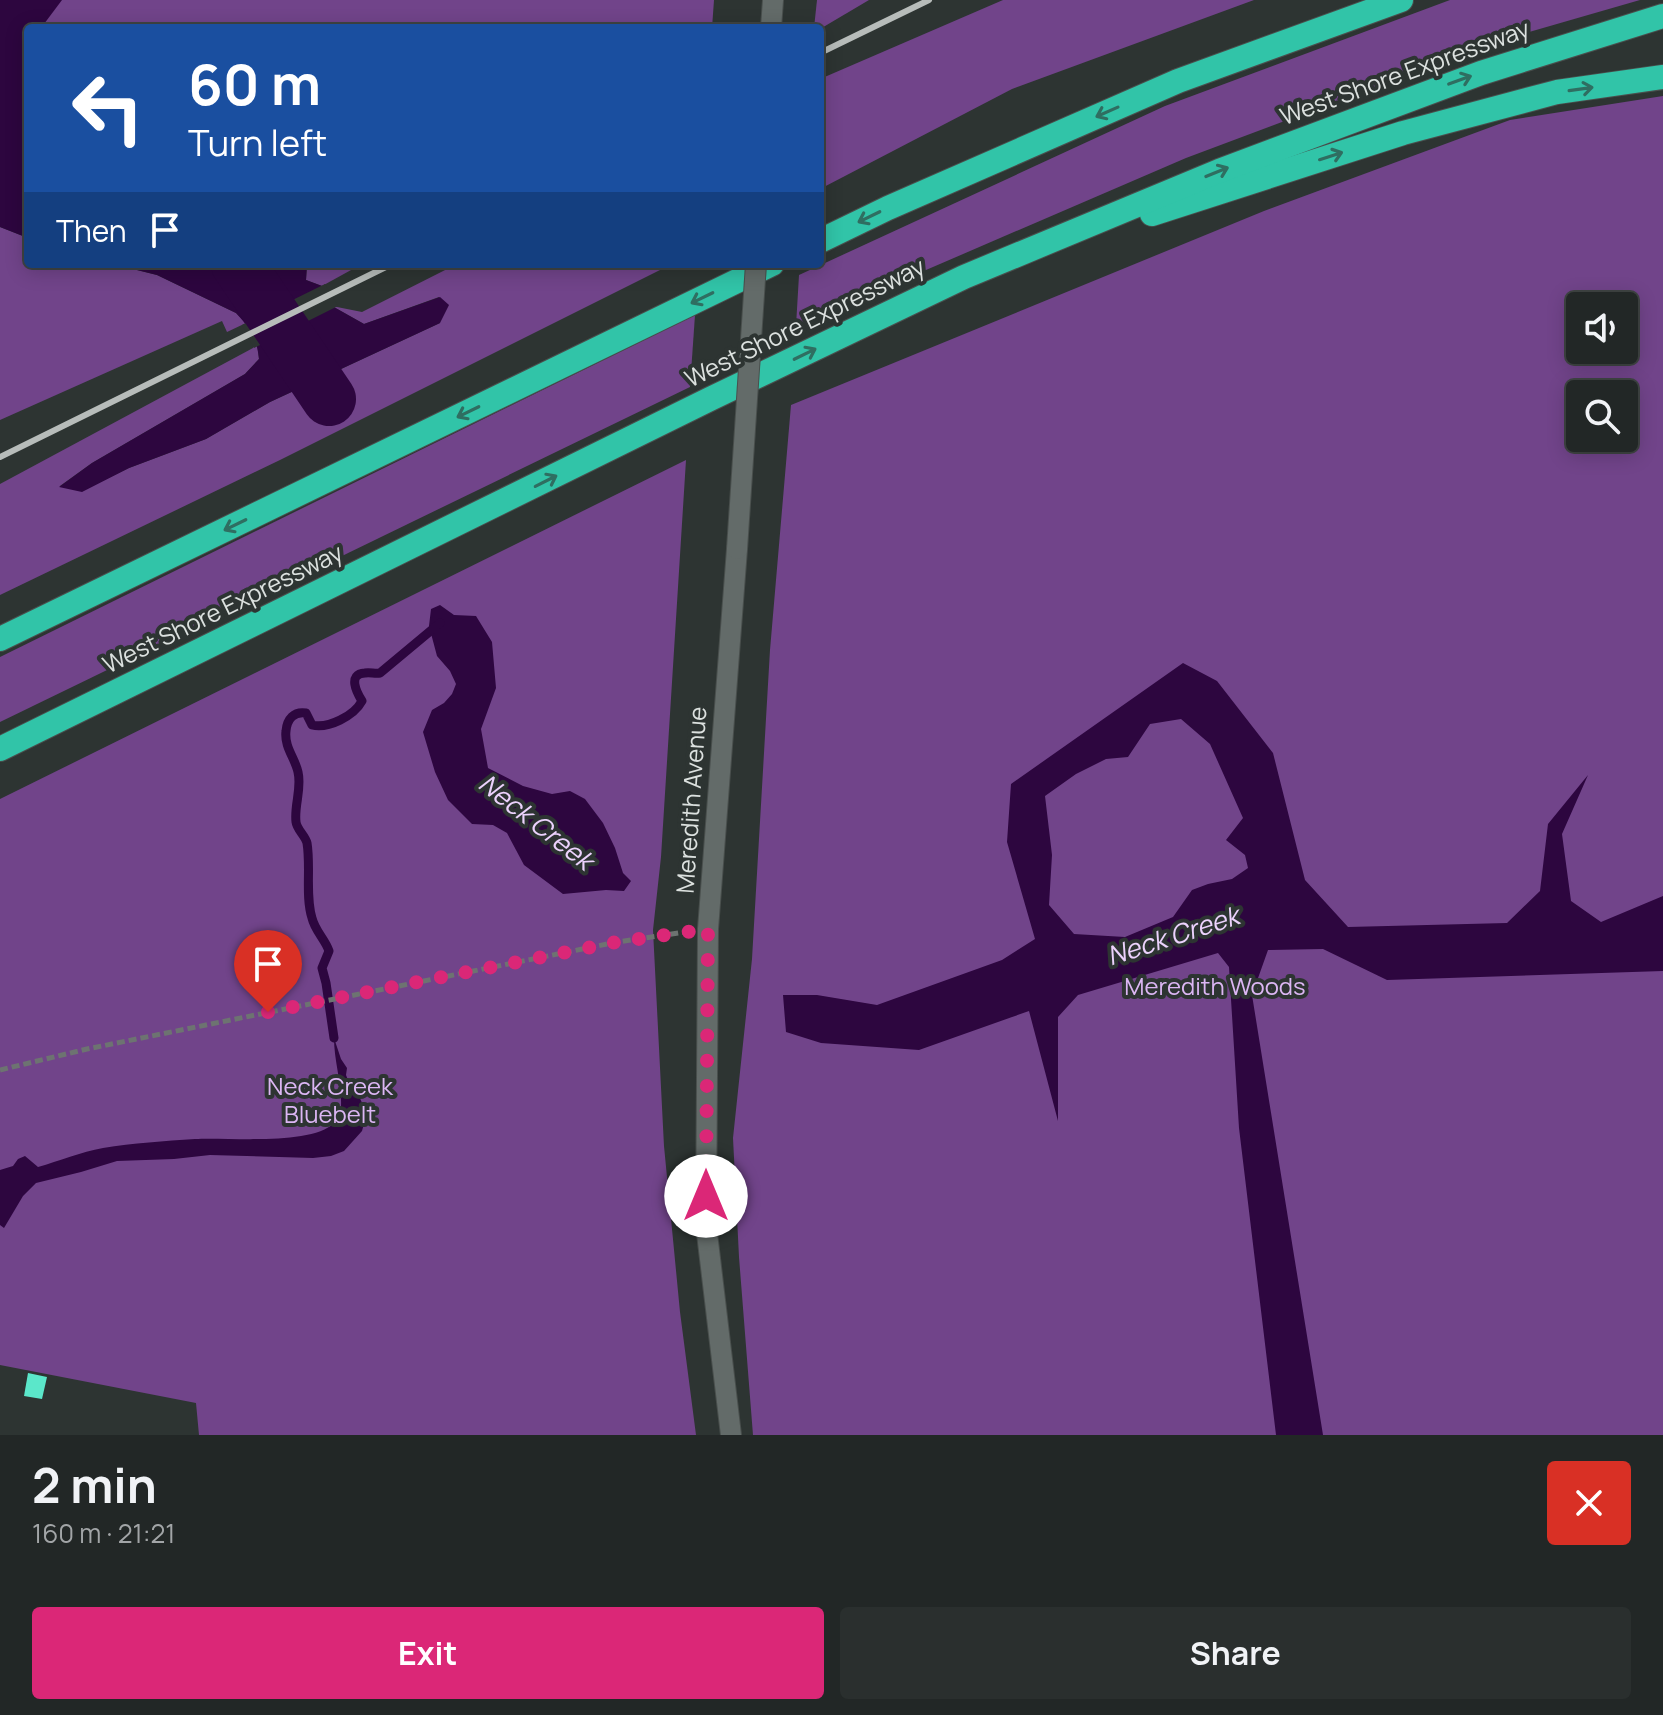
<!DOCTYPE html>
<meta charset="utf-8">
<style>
:root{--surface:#222726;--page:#2a2f2e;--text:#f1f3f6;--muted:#a2a5a7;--line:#3f4443;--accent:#db2777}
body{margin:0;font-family:Manrope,sans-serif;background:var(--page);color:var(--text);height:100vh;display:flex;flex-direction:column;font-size:30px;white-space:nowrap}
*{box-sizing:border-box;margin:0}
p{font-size:26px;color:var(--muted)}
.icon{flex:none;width:44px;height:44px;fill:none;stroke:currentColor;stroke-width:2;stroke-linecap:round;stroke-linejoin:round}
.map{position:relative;height:1435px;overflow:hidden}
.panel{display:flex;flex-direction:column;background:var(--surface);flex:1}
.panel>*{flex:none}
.banner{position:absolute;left:24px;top:24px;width:800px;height:244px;border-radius:8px;box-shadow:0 4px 20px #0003,0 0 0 2px var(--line);background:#1a4fa0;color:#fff;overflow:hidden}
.controls{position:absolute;left:1566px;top:292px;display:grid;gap:16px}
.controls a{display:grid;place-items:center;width:72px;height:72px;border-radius:8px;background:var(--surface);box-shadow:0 4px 20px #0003,0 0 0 2px var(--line);font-size:40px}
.pin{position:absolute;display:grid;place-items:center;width:68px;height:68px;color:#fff;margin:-82px -34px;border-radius:50% 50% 50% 0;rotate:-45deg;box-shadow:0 0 8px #0007}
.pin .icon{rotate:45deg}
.me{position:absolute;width:88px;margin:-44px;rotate:0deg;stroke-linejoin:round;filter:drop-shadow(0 0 6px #0008)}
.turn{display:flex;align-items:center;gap:28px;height:168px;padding:0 32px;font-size:36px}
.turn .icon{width:104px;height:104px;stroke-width:2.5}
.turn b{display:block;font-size:56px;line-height:68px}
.then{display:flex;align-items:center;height:76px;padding:0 32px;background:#0003;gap:16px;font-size:30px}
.round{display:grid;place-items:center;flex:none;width:84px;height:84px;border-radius:8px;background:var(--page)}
.headline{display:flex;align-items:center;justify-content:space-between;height:136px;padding:0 32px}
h1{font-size:48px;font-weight:700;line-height:60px}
.cta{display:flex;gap:16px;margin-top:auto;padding:16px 32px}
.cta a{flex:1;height:92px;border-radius:8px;background:var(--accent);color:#fff;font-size:32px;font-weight:700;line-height:92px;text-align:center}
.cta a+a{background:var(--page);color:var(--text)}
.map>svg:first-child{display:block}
.green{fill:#71448a;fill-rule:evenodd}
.water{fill:#2d063f;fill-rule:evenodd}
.pier{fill:#2d3432}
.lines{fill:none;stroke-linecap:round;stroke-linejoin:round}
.stream{stroke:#2d063f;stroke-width:9}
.river{stroke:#2d063f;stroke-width:54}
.building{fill:#5be7ca}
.minor-casing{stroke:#494f4d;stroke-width:22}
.highway-casing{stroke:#494f4d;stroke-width:26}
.path{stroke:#6d7371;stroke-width:5;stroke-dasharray:8 4;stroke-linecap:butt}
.minor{stroke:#636b69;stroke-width:20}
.highway{stroke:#31c4a8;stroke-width:24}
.rail{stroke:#b7bcba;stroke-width:6}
.minor-bridge-casing{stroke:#494f4d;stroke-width:22;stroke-linecap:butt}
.minor-bridge{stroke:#636b69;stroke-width:20}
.oneway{stroke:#2f6e61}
.route{stroke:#db2777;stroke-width:14;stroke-dasharray:0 25.2}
.labels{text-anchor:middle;stroke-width:8;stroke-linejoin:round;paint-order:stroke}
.street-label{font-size:24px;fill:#dce1df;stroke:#2d3432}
.park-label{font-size:24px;fill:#dcb6f4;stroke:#2d3432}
.water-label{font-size:26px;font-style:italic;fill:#ecd2fd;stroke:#2d3432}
</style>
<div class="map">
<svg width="1663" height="1435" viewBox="0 0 1663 1435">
<rect width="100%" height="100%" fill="#2d3432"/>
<g class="green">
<polygon points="45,0 714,0 712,28 28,28 28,146 0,56"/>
<polygon points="817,0 869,0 820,29 814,28"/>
<polygon points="1003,0 1254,0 1012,89 820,189 820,79"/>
<polygon points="1450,0 1640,0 1501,40 1186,158 796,326 799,275 1165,106"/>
<path d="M1663,96V1435H753L739,1257L733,1138L752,959L770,650L791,405L1264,211L1510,120ZM1580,306H1624V350H1580ZM1580,394H1624V438H1580Z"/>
<polygon points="0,227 28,238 28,264 113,264 157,275 236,313 246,323 227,332 222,321 0,420"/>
<polygon points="307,264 362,264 322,286 306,280"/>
<polygon points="457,264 672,264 280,460 0,595 0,484 253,348 257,343 259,359 245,374 92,463 60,486 82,491 129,468 206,439 270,402 440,323 439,297 364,324 332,306 362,312"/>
<polygon points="695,315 690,387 0,722 0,657"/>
<polygon points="686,460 661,857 653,930 664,1146 680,1312 696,1435 199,1435 196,1403 0,1365 0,799"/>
</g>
<g class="water">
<polygon points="0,0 62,0 41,28 28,28 25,97 28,103 28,238 0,227"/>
<path d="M113,264H307L306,280L322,286L332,306L364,324L440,297L449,305L440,323L270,402L206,439L129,468L82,492L59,487L92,463L245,374L259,359C257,339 250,328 236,313L157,275Z"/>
<polygon points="440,605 454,615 476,616 492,642 496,688 481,729 488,768 523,786 552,794 570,791 585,799 603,823 615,848 623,873 631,881 624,891 606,890 563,894 524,865 507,833 493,825 472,824 448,800 435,772 423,732 432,710 444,703 452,694 456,684 450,671 437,656 429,626 431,609"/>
<path d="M1183,663L1217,681L1273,753L1305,880L1348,927L1507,923L1540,891L1548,824L1588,775L1562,834L1571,901L1601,922L1663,896V971L1387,980L1323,949L1268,950L1252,995L1323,1435H1276L1239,1128L1229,967L1218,953L1078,995L1058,1017V1121L1029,1011L919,1050L821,1043L786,1032L783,995H817L877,1005L1002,960L1035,939L1007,842L1011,784ZM1181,719L1210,744L1243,818L1226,840L1245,855L1248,868L1232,879L1208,884L1192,890L1173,917L1125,937L1074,934L1049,905L1052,855L1045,796L1076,774L1106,759L1128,757L1150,724Z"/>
<path d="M334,1038L341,1059L347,1068L346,1075L350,1085L358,1094L363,1105L365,1120L362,1131L344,1151L331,1156L313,1158L210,1155L174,1159L117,1161L81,1172L36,1183L23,1196L4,1228L0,1225V1170L13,1166L18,1159L25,1156L38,1167C59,1161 81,1152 103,1148C133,1143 165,1141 195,1139C228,1137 311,1146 334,1123C338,1119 341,1111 341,1106C342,1084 334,1061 334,1038Z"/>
</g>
<polygon class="pier" points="325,284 338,306 254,348 242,325"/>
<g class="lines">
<path class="stream" d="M334,1038L326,983L322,968L329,951C325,939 315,931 312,918C305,896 311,867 307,843C305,835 297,830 296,822C294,805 302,789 298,772C295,758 284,747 286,731C287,719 294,711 306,713L312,725C328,729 354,716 362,701C357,693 347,674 365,673C370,672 375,674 380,673L440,623"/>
<polyline class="river" points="238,264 329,399"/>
</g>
<polygon class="building" points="28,1373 47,1377 42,1399 24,1396"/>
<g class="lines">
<g class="minor-casing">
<g id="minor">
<polyline points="771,28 773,0"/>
<polyline points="731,1435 706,1225 708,929 737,549"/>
</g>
</g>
<g class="highway-casing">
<g id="highway">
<polyline points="1152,214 1403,133 1557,92 1663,77"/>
<polyline points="820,241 888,208 1178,81 1401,0"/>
<polyline points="0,639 772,264"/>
<polyline points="0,749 710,399 964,277 1219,171 1481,73 1663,16"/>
</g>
</g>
<polyline class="path" points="0,1070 87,1049 617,942 685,932"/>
<use href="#minor" class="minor"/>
<use href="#highway" class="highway"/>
<g class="rail">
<polyline points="820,53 929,0"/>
<polyline points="0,457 392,264"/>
</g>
<g class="minor-bridge-casing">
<polyline id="minor-bridge" points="737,549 756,264"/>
</g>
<use href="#minor-bridge" class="minor-bridge"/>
</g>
<defs><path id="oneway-shaft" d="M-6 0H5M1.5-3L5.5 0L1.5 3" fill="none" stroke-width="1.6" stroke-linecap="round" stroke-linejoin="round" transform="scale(2)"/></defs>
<g class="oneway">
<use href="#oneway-shaft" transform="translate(1460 80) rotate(-20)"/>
<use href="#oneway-shaft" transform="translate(1581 89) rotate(-8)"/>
<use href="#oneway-shaft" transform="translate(1107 112) rotate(156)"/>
<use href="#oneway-shaft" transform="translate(1331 156) rotate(-18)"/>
<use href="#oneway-shaft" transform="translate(1217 172) rotate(-22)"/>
<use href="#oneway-shaft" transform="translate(869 217) rotate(154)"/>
<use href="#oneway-shaft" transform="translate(702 298) rotate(154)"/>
<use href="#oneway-shaft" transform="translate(805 354) rotate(-26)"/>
<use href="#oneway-shaft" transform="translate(468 412) rotate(154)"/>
<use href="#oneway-shaft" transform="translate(546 481) rotate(-27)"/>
<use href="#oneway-shaft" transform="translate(235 525) rotate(154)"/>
</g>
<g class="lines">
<polyline class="route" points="268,1012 617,942 708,929 706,1196"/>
</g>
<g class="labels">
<g class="street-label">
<text transform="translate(1405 73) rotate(-20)" y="8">West Shore Expressway</text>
<text transform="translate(805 323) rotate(-26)" y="8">West Shore Expressway</text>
<text transform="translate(223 609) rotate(-26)" y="8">West Shore Expressway</text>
<text transform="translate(692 800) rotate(-86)" y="8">Meredith Avenue</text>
</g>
<g class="park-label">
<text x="1215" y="995">Meredith Woods</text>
<text x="330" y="1095">Neck Creek<tspan x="330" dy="28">Bluebelt</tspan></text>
</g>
<g class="water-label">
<text transform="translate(536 822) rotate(38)" y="9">Neck Creek</text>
<text transform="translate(1173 936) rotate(-18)" y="9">Neck Creek</text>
</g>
</g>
</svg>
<div class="controls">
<a><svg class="icon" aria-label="sound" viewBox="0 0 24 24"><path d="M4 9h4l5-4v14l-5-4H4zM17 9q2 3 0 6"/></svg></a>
<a><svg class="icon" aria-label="search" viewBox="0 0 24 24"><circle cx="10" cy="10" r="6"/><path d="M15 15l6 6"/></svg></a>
</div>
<div class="pin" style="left:268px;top:1012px;background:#d93025"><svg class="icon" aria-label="arrive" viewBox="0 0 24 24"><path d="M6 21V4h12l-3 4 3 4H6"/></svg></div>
<svg class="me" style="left:706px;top:1196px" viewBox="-20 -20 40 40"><circle r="19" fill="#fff"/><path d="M0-13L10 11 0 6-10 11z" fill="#db2777"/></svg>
<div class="banner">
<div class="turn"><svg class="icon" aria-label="left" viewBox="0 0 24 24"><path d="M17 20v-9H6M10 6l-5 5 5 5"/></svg><div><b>60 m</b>Turn left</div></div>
<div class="then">Then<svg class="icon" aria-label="arrive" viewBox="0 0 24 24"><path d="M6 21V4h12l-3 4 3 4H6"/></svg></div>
</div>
</div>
<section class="panel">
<div class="headline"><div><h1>2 min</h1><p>160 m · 21:21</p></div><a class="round" style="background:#d93025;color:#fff"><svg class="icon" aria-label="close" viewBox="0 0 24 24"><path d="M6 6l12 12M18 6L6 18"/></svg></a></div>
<div class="cta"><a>Exit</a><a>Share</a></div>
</section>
